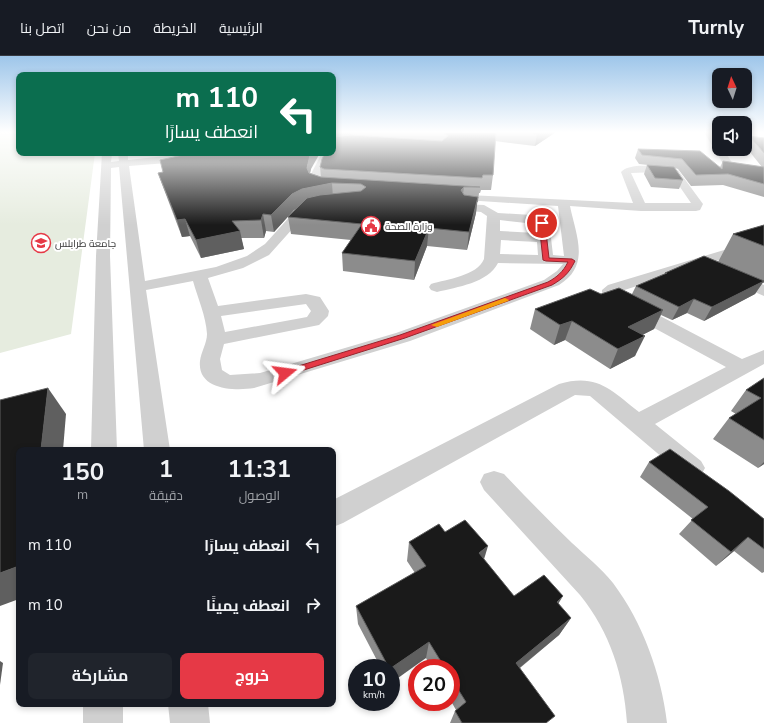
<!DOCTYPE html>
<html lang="ar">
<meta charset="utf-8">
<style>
:root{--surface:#171b24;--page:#20242c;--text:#f1f3f6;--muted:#9ea1a6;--line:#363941;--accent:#e63946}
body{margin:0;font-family:"Nunito Sans",Cairo,sans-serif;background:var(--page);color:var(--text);direction:rtl;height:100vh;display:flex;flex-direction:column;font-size:15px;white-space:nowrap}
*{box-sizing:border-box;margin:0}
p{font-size:13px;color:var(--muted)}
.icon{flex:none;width:22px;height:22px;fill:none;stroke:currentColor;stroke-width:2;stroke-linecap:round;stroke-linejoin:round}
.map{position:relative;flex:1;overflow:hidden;direction:ltr}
.side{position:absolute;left:16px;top:391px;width:320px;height:260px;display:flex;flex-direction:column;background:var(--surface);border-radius:8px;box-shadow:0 2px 6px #0003;direction:rtl}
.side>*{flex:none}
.banner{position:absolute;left:16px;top:16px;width:320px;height:84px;border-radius:8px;box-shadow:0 2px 6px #0003;direction:rtl;background:#0b6e4f;color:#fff;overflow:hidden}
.needle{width:26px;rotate:356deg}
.controls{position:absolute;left:712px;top:12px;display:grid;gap:8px}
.controls a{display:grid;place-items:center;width:40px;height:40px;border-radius:8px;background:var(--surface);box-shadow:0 2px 6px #0003;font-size:20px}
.speed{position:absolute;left:348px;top:603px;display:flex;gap:8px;font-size:20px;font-weight:700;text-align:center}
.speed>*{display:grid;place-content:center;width:52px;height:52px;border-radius:50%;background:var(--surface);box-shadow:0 2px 6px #0003;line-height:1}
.speed small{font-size:10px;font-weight:400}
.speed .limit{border:6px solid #d22;background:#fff;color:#111}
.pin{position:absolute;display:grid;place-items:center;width:34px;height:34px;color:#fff;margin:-17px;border:2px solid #fff;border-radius:50%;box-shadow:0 1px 4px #0007}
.me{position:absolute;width:44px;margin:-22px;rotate:74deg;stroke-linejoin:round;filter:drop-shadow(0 0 3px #0008)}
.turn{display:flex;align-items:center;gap:14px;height:84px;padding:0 12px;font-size:18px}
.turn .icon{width:52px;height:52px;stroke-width:2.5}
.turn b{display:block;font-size:28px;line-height:34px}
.eta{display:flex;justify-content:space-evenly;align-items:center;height:68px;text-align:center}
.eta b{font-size:24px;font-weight:700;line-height:28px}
.cta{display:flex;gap:8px;margin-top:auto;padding:8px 12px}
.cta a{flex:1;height:46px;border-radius:8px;background:var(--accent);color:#fff;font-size:16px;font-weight:700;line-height:46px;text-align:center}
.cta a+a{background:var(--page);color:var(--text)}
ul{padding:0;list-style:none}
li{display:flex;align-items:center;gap:12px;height:60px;padding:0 12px}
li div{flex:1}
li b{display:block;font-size:15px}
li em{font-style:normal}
header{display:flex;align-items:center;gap:24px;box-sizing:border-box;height:56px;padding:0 20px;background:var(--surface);border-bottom:1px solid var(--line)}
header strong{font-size:19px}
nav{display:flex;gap:22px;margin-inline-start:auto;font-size:14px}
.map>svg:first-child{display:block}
.green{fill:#e6ecdf}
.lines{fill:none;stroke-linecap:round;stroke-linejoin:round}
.minor{fill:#d0d0d0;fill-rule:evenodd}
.wall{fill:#8c8c8c}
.shaded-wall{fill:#5f5f5f}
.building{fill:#1a1a1a;stroke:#5f5f5f}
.route{fill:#e63946;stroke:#96252e}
.slow{fill:#f59e0b}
.labels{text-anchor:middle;stroke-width:4;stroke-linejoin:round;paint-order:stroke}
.far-poi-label{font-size:10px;fill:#333;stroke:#fff;text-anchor:start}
</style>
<header>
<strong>Turnly</strong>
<nav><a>الرئيسية</a><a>الخريطة</a><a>من نحن</a><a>اتصل بنا</a></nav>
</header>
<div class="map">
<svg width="764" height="667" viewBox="0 0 764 667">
<rect width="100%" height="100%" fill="#fff"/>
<polygon class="green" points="0,76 19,76 19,97 95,97 71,278 0,297"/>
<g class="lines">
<g class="minor">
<polygon points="704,76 712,76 719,87 719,93 723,93 735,111 764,115 764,121 728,116"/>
<path d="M102,97H112L111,106L119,105L118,97H128V104L194,97H217L212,100L167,107L129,110L145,225L216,211L247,200L265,188L294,156L312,147L318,151L303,161L269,199L243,212L208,222L218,250L306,238L320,241L329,255L328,260L319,269L224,288L220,303L222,314L230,319L260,317L396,277L544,224L557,215L563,208L498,207C488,227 457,231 437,236L431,234L429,231L431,228C447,223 477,220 484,203L487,160L481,156L462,154L460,151L462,148L484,149L498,157L532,159L546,163L551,182L553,199L564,200L558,150L450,143L446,142L444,140L446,138L633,147L621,116C630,105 665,111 678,114L703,148L700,154L696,155H641L570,150C576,180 591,209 559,229L410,285L254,332C235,335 197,334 200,305C201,296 207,287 207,278C206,260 198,243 193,225L146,234L170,394H144L119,111L111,112L110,200L117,394H91L96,200ZM656,116L671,118L691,147H645L631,117ZM500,164L535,168L536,177L500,175ZM501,184L537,186L538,199L500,198ZM306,248L311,255L307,261L225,276L221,260Z"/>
<polygon points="322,97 332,97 322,116 320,126 325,129 340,130 341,132 340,134 323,135 310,128 312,116"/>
<path d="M764,182V190L618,236L622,240L742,303L764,294V308L655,368L701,405L705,412L701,419L692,423L683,419L590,340L575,339L343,467L333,471V444L559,328C597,317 611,334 639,356L726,311L610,248L602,237V234L608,229Z"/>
<polygon points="731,215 764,229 764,240 725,223 723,220 725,217"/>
<path d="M494,415L504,418C526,441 549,465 572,487C586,500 601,512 613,527C643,567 661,618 667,667H627C624,620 610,576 580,539L484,434L480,426L484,418Z"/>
<rect x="83" y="648" width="40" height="19"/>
<polygon points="168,648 208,648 210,667 170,667"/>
</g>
</g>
<g class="wall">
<polygon points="333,76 556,76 535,90 495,85 493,119 491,134 481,134 480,137 479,137 478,146 477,146 476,157 467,194 427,190 414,224 343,215 342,197 351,184 291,178 288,161 296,153 294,154 274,176 266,175 264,182 241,182 244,193 201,202 190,180 182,181 163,131 158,117 163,116 311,113 310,117 321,121 320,111 333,97"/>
<polygon points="749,80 764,82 764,141 723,129 691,130 678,113 675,112 683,124 679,133 651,131 644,118 647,109 648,109 639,108 635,102 638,93 720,111 723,105 762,111 745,90 745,88"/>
<polygon points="764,169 764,227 762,227 755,238 704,265 687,257 672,264 661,259 654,273 642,279 635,300 610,313 565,284 554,289 530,273 535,253 601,238 632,238 636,230 664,219 665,217 718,206 733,178"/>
<polygon points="764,322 764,408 758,412 713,383 729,362 736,358 731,355 746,334"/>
<polygon points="649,406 764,463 764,516 762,517 734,495 716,510 679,478 693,463 640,421"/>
<polygon points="445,476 484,504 514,540 558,548 571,562 559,579 520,612 547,667 450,667 455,655 456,654 451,645 451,612 431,612 426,602 391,612 381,612 358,568 356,550 415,517 407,505 409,486"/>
</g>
<g class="shaded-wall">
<polygon points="333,76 351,76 351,82 333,86"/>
<polygon points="540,76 556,76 535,90 537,78"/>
<polygon points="311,97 320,97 311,113 308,126 307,112 310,99"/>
<polygon points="332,127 333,143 304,148 294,154 274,176 271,159 292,138 302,133"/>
<polygon points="464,131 462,146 461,134"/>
<polygon points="478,141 476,157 467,194 469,176"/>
<polygon points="263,158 266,175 264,182 261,164"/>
<polygon points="185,163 190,180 182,181 177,164"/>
<polygon points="429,172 427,190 414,224 415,205"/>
<polygon points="240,175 244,193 201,202 196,184"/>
<polygon points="764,225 755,238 704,265 712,251"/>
<polygon points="694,243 687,257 672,264 679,251"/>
<polygon points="663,254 654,273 619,291 628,271"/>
<polygon points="572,265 565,284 554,289 560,269"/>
<polygon points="645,280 635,300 610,313 618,293"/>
<polygon points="48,332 66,358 63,394 41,394"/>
<polygon points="764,406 764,408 758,412"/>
<polygon points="748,481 734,495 716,510 731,496"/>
<polygon points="488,490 482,510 479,497"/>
<polygon points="19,510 19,543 0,550 0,517"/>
<polygon points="563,540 552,558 557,546"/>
<polygon points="571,562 559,579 507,622 516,607"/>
<polygon points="429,586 426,602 391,627 391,612"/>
<polygon points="0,605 3,607 0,629"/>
</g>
<g class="building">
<polygon points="439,76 496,76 493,119 483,119 482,122 324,113 320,111 322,103 325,97 333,97 333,81 351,79 442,85 448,80 442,76"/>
<polygon points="523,76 540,76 537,78"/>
<polygon points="749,80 764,82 764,97"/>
<polygon points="638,93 700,95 722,113 723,105 764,111 764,128 728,118 696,119 682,103 642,99"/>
<polygon points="192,97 311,97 310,99 307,112 309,117 321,121 480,131 464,131 461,134 464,139 478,141 469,176 429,172 415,205 342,197 362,168 288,161 307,142 320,139 361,135 366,131 361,128 332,127 302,133 292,138 271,159 263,158 261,164 232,165 240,175 196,184 185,163 177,164 158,117 163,116 160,104"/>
<polygon points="647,109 674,111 683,124 655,122"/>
<polygon points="764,169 764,190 733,178"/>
<polygon points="704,200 764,225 712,251 694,243 679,251 636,230 667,217 665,217"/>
<polygon points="619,232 663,254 628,271 645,280 618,293 572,265 560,269 535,253 590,233 601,238"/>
<polygon points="764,322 764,384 729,362 761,342 746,334"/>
<polygon points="48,332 41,394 19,394 19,510 0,517 0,344"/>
<polygon points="670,393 729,435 764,463 764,493 748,481 731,496 691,464 708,451 649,406"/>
<polygon points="465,464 488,490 479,497 514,540 544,519 563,540 557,546 571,562 516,607 555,660 546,667 462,667 455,655 466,646 451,622 451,612 445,612 429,586 391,612 389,612 356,550 426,510 409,486 439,468 445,476"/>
</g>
<linearGradient id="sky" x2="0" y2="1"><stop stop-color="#9ec6ea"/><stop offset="0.45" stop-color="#fff"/><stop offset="1" stop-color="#fff" stop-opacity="0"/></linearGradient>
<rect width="764" height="169" fill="url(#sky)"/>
<path class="route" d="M542,166L545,167L549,202L572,203L575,205C569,217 564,222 552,229L405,282L288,319H282L281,317L282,315L400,279L548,226C557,221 563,216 568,206L546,205L543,204L539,167Z"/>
<polygon class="slow" points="505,242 509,244 508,245 437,271 431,269"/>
<defs>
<g id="civic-ring" transform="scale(1)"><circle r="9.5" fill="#fff" stroke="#e63946" stroke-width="1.5"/><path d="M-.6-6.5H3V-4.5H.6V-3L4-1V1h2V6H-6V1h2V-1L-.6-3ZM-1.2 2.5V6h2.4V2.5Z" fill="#e63946"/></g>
<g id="university-ring" transform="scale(1)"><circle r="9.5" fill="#fff" stroke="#e63946" stroke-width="1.5"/><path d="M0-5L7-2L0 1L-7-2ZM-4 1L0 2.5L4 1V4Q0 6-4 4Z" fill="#e63946"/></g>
</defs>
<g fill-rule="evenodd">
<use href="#civic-ring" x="371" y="170"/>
<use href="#university-ring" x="41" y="187"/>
</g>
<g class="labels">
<g class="far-poi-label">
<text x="385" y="174">وزارة الصحة</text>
<text x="55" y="191">جامعة طرابلس</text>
</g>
</g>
</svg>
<div class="controls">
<a><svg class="needle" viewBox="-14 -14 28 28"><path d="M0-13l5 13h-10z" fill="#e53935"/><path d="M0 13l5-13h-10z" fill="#9ea1a6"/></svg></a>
<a><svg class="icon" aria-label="sound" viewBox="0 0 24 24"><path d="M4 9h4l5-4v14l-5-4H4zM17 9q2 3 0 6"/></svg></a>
</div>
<div class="speed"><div>10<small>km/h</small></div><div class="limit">20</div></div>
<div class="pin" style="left:542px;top:167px;background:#d93025"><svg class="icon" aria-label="arrive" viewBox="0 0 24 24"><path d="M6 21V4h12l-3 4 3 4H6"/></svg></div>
<svg class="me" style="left:285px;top:317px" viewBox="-20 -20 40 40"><path d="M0-17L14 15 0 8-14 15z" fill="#e63946" stroke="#fff" stroke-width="4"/></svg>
<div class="banner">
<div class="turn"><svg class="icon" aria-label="left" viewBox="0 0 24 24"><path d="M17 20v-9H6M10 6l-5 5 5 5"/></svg><div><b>110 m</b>انعطف يسارًا</div></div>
</div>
<section class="side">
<div class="eta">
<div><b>11:31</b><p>الوصول</p></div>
<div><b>1</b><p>دقيقة</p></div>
<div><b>150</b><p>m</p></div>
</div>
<ul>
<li><svg class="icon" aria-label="left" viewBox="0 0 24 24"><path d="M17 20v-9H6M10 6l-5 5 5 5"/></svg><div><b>انعطف يسارًا</b></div><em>110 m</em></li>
<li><svg class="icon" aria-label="right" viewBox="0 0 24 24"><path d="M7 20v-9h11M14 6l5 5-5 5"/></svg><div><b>انعطف يمينًا</b></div><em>10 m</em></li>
</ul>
<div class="cta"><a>خروج</a><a>مشاركة</a></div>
</section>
</div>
